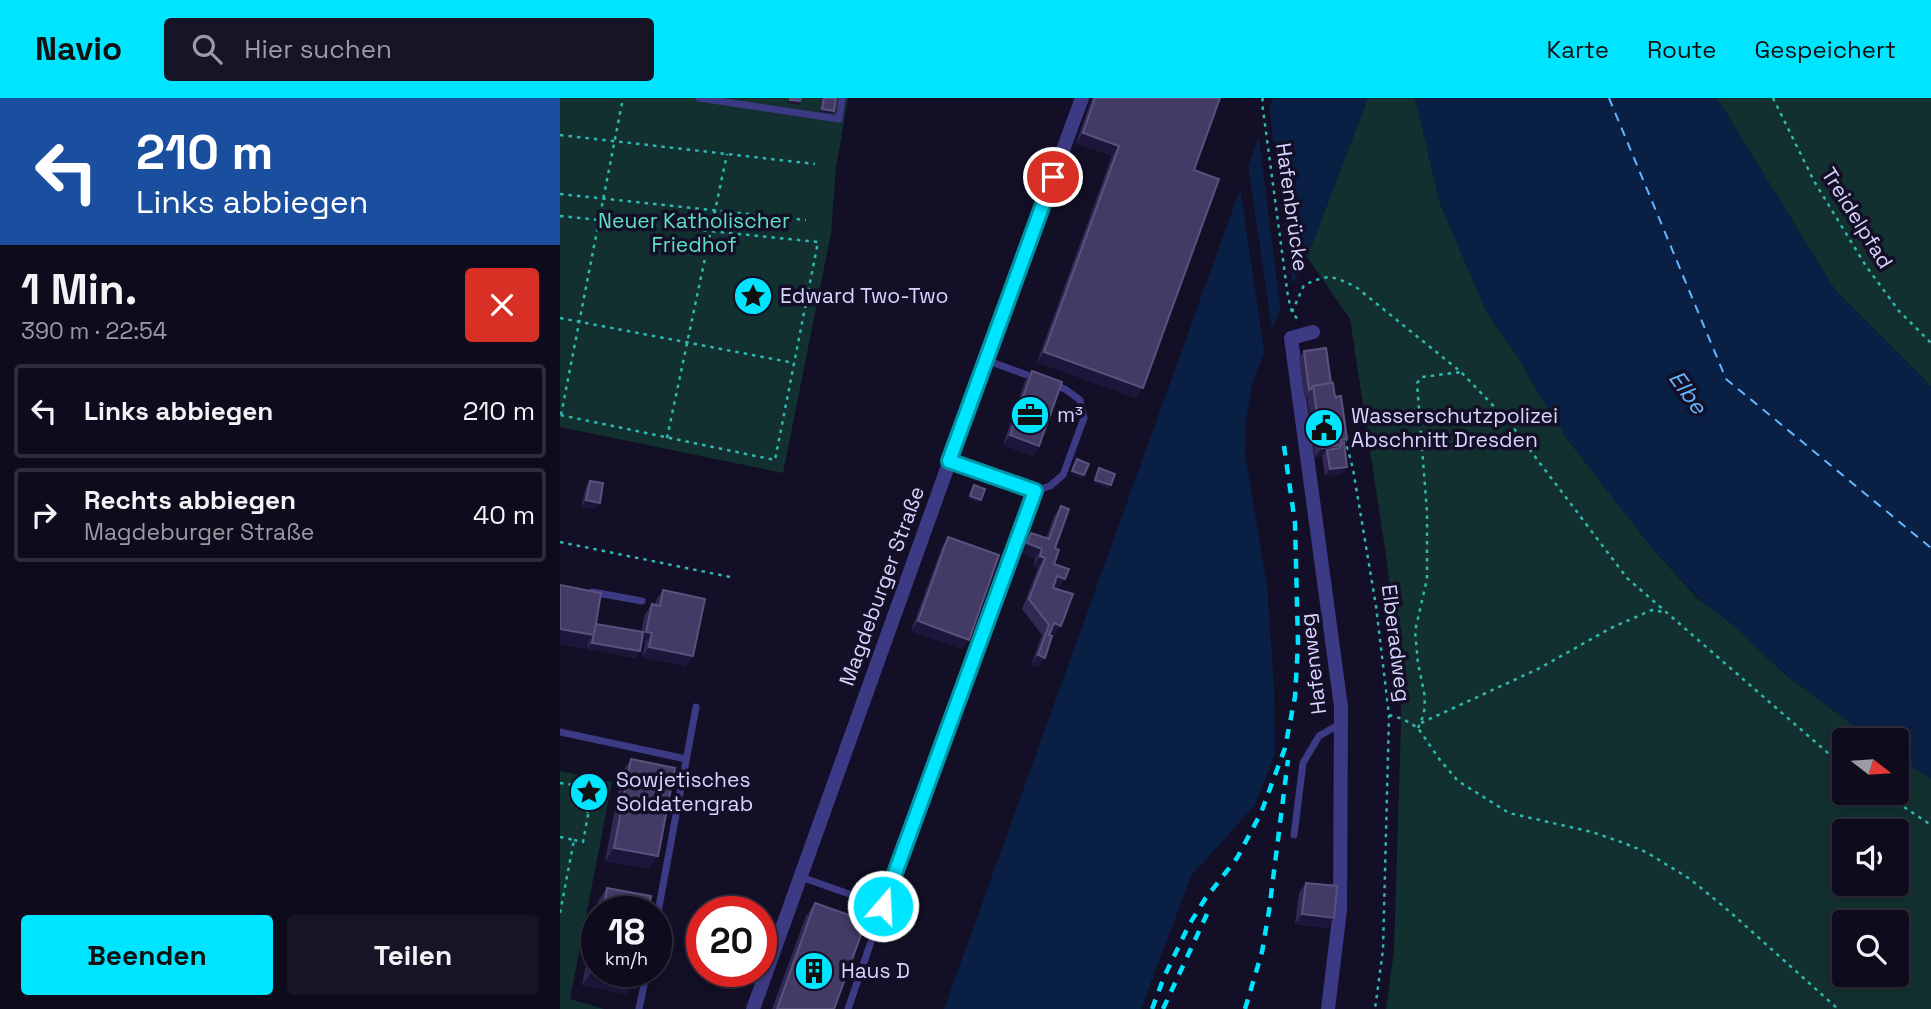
<!DOCTYPE html>
<html lang="de">
<meta charset="utf-8">
<style>
:root{--surface:#0e0b1c;--page:#171425;--text:#f1f3f6;--muted:#9b9ba3;--line:#2e2b3b;--accent:#00e5ff}
body{margin:0;font-family:"Space Grotesk",sans-serif;background:var(--page);color:var(--text);height:100vh;display:flex;flex-direction:column;font-size:26px;white-space:nowrap}
*{box-sizing:border-box;margin:0}
p{font-size:23px;color:var(--muted)}
.icon{flex:none;width:38px;height:38px;fill:none;stroke:currentColor;stroke-width:2;stroke-linecap:round;stroke-linejoin:round}
.map{position:relative;flex:1;overflow:hidden}
.drawer{display:flex;flex-direction:column;background:var(--surface);width:560px}
.drawer>*{flex:none}
.top-card{background:#1a4fa0;color:#fff;overflow:hidden}
.needle{width:46px;rotate:107deg}
.buttons{position:absolute;left:1272px;top:630px;display:grid;gap:14px}
.buttons a{display:grid;place-items:center;width:77px;height:77px;border-radius:7px;background:var(--surface);box-shadow:0 4px 10px #0003,0 0 0 2px var(--line);font-size:35px}
.speed{position:absolute;left:21px;top:798px;display:flex;gap:14px;font-size:35px;font-weight:700;text-align:center}
.speed>*{display:grid;place-content:center;width:91px;height:91px;border-radius:50%;background:var(--surface);box-shadow:0 4px 10px #0003,0 0 0 2px var(--line);line-height:1}
.speed small{font-size:18px;font-weight:400}
.speed .limit{border:10px solid #d22;background:#fff;color:#111}
.pin{position:absolute;display:grid;place-items:center;width:60px;height:60px;color:#fff;margin:-30px;border:4px solid #fff;border-radius:50%;box-shadow:0 2px 7px #0007}
.me{position:absolute;width:77px;margin:-38px;rotate:19deg;stroke-linejoin:round;filter:drop-shadow(0 0 5px #0008)}
.turn{display:flex;align-items:center;gap:24px;height:147px;padding:0 21px;font-size:32px}
.turn .icon{width:91px;height:91px;stroke-width:2.5}
.turn b{display:block;font-size:49px;line-height:60px}
.round{display:grid;place-items:center;flex:none;width:74px;height:74px;border-radius:7px;background:var(--page)}
.overview{display:flex;align-items:center;justify-content:space-between;height:119px;padding:0 21px}
h1{font-size:42px;font-weight:700;line-height:52px}
.action{display:flex;gap:14px;margin-top:auto;padding:14px 21px}
.action a{flex:1;height:80px;border-radius:7px;background:var(--accent);color:#111;font-size:28px;font-weight:700;line-height:80px;text-align:center}
.action a+a{background:var(--page);color:var(--text)}
ul{padding:0;list-style:none}
li{display:flex;align-items:center;gap:21px;height:94px;margin:0 14px 10px;padding:0 7px;border:4px solid var(--line);border-radius:7px}
li div{flex:1}
li b{display:block;font-size:26px}
li em{font-style:normal}
header{display:flex;align-items:center;gap:42px;box-sizing:border-box;height:98px;padding:0 35px;background:var(--accent);color:#111}
header strong{font-size:33px}
nav{display:flex;gap:38px;margin-inline-start:auto;font-size:24px}
.search{width:490px;height:63px;background:var(--page);display:flex;align-items:center;gap:18px;box-sizing:border-box;padding:0 24px;border-radius:7px;color:var(--muted);font-size:26px}
main{display:flex;flex:1;min-height:0}
.map>svg:first-child{display:block}
.green{fill:#12302f;fill-rule:evenodd}
.water{fill:#0a1f44}
.pier{fill:#130f26}
.lines{fill:none;stroke-linecap:round;stroke-linejoin:round}
.ferry{stroke:#62b6ff;stroke-width:2;stroke-dasharray:9 7;stroke-linecap:butt}
.path{stroke:#2fb8b0;stroke-width:2.5;stroke-dasharray:3.5 5;stroke-linecap:butt}
.lane{stroke:#3d3a85;stroke-width:7}
.street{stroke:#3d3a85;stroke-width:14}
.rail{stroke:#00e5ff;stroke-width:4.5;stroke-dasharray:10 9;stroke-linecap:butt}
.wall{fill:#312854}
.shaded-wall{fill:#1d163a}
.building{fill:#433a66;stroke:#5a527e;stroke-width:2}
.route-casing{stroke:#0095a6;stroke-width:18}
.route{stroke:#00e5ff;stroke-width:12}
.labels{text-anchor:middle;stroke-width:7;stroke-linejoin:round;paint-order:stroke}
.street-label{font-size:21px;fill:#d9d4ff;stroke:#130f26}
.park-label{font-size:21px;fill:#5fe0c0;stroke:#130f26}
.poi-label{font-size:21px;fill:#d9d4ff;stroke:#130f26;text-anchor:start}
.water-label{font-size:23px;font-style:italic;fill:#62b6ff;stroke:#130f26}
</style>
<header>
<strong>Navio</strong>
<div class="search"><svg class="icon" aria-label="search" viewBox="0 0 24 24"><circle cx="10" cy="10" r="6"/><path d="M15 15l6 6"/></svg>Hier suchen</div>
<nav><a>Karte</a><a>Route</a><a>Gespeichert</a></nav>
</header>
<main>
<section class="drawer">
<div class="top-card">
<div class="turn"><svg class="icon" aria-label="left" viewBox="0 0 24 24"><path d="M17 20v-9H6M10 6l-5 5 5 5"/></svg><div><b>210 m</b>Links abbiegen</div></div>
</div>
<div class="overview"><div><h1>1 Min.</h1><p>390 m · 22:54</p></div><a class="round" style="background:#d93025;color:#fff"><svg class="icon" aria-label="close" viewBox="0 0 24 24"><path d="M6 6l12 12M18 6L6 18"/></svg></a></div>
<ul>
<li><svg class="icon" aria-label="left" viewBox="0 0 24 24"><path d="M17 20v-9H6M10 6l-5 5 5 5"/></svg><div><b>Links abbiegen</b></div><em>210 m</em></li>
<li><svg class="icon" aria-label="right" viewBox="0 0 24 24"><path d="M7 20v-9h11M14 6l5 5-5 5"/></svg><div><b>Rechts abbiegen</b><p>Magdeburger Straße</p></div><em>40 m</em></li>
</ul>
<div class="action"><a>Beenden</a><a>Teilen</a></div>
</section>
<div class="map">
<svg width="1371" height="911" viewBox="0 0 1371 911">
<rect width="100%" height="100%" fill="#130f26"/>
<g class="green">
<polygon points="0,0 288,0 276,70 271,135 223,375 0,329"/>
<path d="M808,0H855L880,105L927,215L962,265L970,281L1008,342L1093,451L1138,501L1166,521L1227,578L1313,642H1284V695H1337V661L1347,665L1371,681V911H826L834,853L841,626V594L827,464L790,221L747,159ZM1284,733H1337V786H1284ZM1284,824H1337V877H1284Z"/>
<polygon points="1157,0 1371,0 1371,288 1275,192"/>
<polygon points="0,673 52,684 10,901 44,911 0,911"/>
</g>
<g class="water">
<polygon points="713,0 808,0 747,159 719,213 692,287 686,324 685,355 707,488 714,588 715,656 695,707 631,778 581,911 384,911"/>
<polygon points="855,0 1157,0 1275,192 1371,288 1371,681 1347,665 1337,661 1337,642 1313,642 1227,578 1166,521 1139,501 1093,451 1008,342 970,281 962,265 927,215 880,105"/>
</g>
<g class="pier">
<polygon points="709,10 733,189 721,216 699,40"/>
<polygon points="688,67 713,238 705,259 680,89"/>
</g>
<g class="lines">
<polyline class="ferry" points="1049,0 1166,281 1371,450"/>
<g class="path">
<polyline points="703,0 702,4 728,199 732,214 739,223"/>
<polyline points="1213,0 1254,83 1306,168 1339,213 1371,245"/>
<polyline points="0,37 255,66"/>
<polyline points="0,96 246,122"/>
<polyline points="0,118 258,144 215,362 0,317"/>
<path d="M732,214L744,187C769,176 771,177 796,189L901,274L948,323L1067,480L1284,669"/>
<polyline points="0,220 234,265"/>
<polyline points="1,317 63,0"/>
<polyline points="107,340 167,56"/>
<polyline points="785,340 793,371 816,508 829,617 823,852 815,911"/>
<polyline points="0,444 170,479"/>
<polyline points="829,617 843,621 858,630 880,662 898,683 949,715 1032,734 1061,744 1086,754 1130,781 1169,813 1278,911"/>
<polyline points="861,625 978,571 1051,530 1092,512 1103,514"/>
<polyline points="858,630 864,616 865,599 858,565 855,533 867,481 867,414 857,285 862,279 901,274"/>
<polyline points="0,685 14,687 28,715"/>
<polyline points="1323,695 1371,727"/>
<polyline points="0,739 14,742 0,815"/>
<polyline points="14,742 23,744 31,701"/>
</g>
<g class="lane">
<polyline points="139,0 279,21 282,0"/>
<polyline points="426,262 478,281"/>
<polyline points="389,363 475,393 490,388 503,377 524,320 520,302 505,291 492,286"/>
<polyline points="32,494 82,503"/>
<polyline points="0,634 126,661"/>
<polyline points="734,737 743,665 759,638 780,626"/>
<polyline points="241,779 323,808"/>
<polyline points="96,825 136,609"/>
<polyline points="79,911 87,873"/>
<polyline points="288,911 327,797 475,393"/>
</g>
<g class="street">
<polyline points="753,234 731,240 781,609 780,812 768,911"/>
<polyline points="193,911 426,262 522,0"/>
</g>
<g class="rail">
<polyline points="592,911 604,879 629,827 645,801 677,760 701,715 725,650 735,599 738,546 735,425 724,348"/>
<polyline points="603,911 647,816"/>
<polyline points="685,911 702,854 709,813 728,662"/>
</g>
</g>
<g class="wall">
<polygon points="262,0 276,0 272,16 260,14"/>
<polygon points="532,0 660,0 634,72 576,300 477,264 552,58 516,45"/>
<polygon points="744,253 771,285 787,341 784,345 782,376 765,378 762,358 755,359 747,298 744,298 739,260"/>
<polygon points="472,273 473,358 443,347 465,283"/>
<polygon points="30,383 35,411 21,409 26,389"/>
<polygon points="501,408 494,466 505,481 498,491 493,489 494,538 490,536 478,570 471,567 482,537 462,511 478,470 473,468 475,461 460,455 464,445 471,435 486,440 494,418"/>
<polygon points="388,439 409,542 402,551 351,533 382,449"/>
<polygon points="0,487 36,526 81,534 85,516 92,506 95,507 96,502 103,492 126,568 82,559 85,545 81,544 80,553 75,560 27,551 28,545 24,550 0,546"/>
<polygon points="71,661 89,771 45,763 62,674"/>
<polygon points="746,785 774,820 767,830 735,826 739,795"/>
<polygon points="47,790 88,814 37,814 37,873 75,883 66,896 22,887 38,803"/>
<polygon points="255,805 274,911 212,911 246,818"/>
</g>
<g class="shaded-wall">
<polygon points="230,2 240,3 238,7 228,5"/>
<polygon points="262,11 274,13 272,16 260,14"/>
<polygon points="523,35 559,48 552,58 516,45"/>
<polygon points="484,254 583,290 576,300 477,264"/>
<polygon points="450,337 479,348 473,358 443,347"/>
<polygon points="787,341 780,351 767,352 762,358 755,359 762,350 781,342"/>
<polygon points="787,369 782,376 765,378 770,371"/>
<polygon points="512,373 524,377 522,381 510,376"/>
<polygon points="535,382 551,387 549,391 533,385"/>
<polygon points="410,398 421,402 419,405 408,401"/>
<polygon points="26,402 40,405 35,411 21,409"/>
<polygon points="467,445 482,451 475,461 460,455"/>
<polygon points="480,458 485,460 478,470 473,468"/>
<polygon points="497,478 505,481 498,491 490,488"/>
<polygon points="358,523 409,542 402,551 351,533"/>
<polygon points="494,525 501,528 494,538 487,535"/>
<polygon points="0,531 34,537 24,550 0,546"/>
<polygon points="86,534 92,535 85,545 79,543"/>
<polygon points="32,545 80,553 75,560 27,551"/>
<polygon points="89,549 133,558 126,568 82,559"/>
<polygon points="478,557 485,560 478,570 471,567"/>
<polygon points="54,750 98,758 89,771 45,763"/>
<polygon points="742,816 774,820 767,830 735,826"/>
<polygon points="31,874 75,883 66,896 22,887"/>
</g>
<g class="building">
<polygon points="230,0 241,0 240,3 230,2"/>
<polygon points="264,0 276,0 274,13 262,11"/>
<polygon points="535,0 660,0 634,72 659,81 583,290 484,254 559,48 523,35"/>
<polygon points="766,250 771,285 753,288 751,291 749,292 744,253"/>
<polygon points="472,273 502,284 479,348 450,337"/>
<polygon points="773,285 775,299 781,298 787,341 781,342 781,347 762,350 753,288"/>
<polygon points="784,344 787,369 770,371 767,352 779,350 781,347 781,345"/>
<polygon points="517,361 529,366 524,377 512,373"/>
<polygon points="539,370 555,376 551,387 535,382"/>
<polygon points="30,383 43,385 40,405 26,402"/>
<polygon points="414,387 425,391 421,402 410,398"/>
<polygon points="501,408 509,411 495,450 499,452 494,466 509,471 505,481 497,478 493,490 513,496 501,528 494,525 489,537 492,538 485,560 478,557 489,527 469,501 485,460 480,458 482,451 467,445 471,435 489,441"/>
<polygon points="388,439 439,457 409,542 358,523"/>
<polygon points="0,487 41,495 34,537 0,531"/>
<polygon points="103,492 145,501 133,558 89,549 92,535 86,534 92,506 100,508"/>
<polygon points="36,526 83,534 80,553 32,545"/>
<polygon points="71,661 115,670 98,758 54,750"/>
<polygon points="746,785 777,788 774,820 742,816"/>
<polygon points="47,790 91,798 88,814 43,814"/>
<polygon points="255,805 306,823 274,911 217,911"/>
<polygon points="37,845 37,873 76,873 75,883 31,874"/>
</g>
<g class="lines">
<g class="route-casing">
<polyline id="route" points="323,808 475,393 389,363 493,79"/>
</g>
<use href="#route" class="route"/>
</g>
<defs>
<g id="sight-disc" transform="scale(2.0125)"><circle r="9.5" fill="#00e5ff" stroke="#130f26"/><path d="M0-6L1.8-2.2L6-1.7L2.9 1.2L3.7 5.4L0 3.3L-3.7 5.4L-2.9 1.2L-6-1.7L-1.8-2.2Z" fill="#111"/></g>
<g id="office-disc" transform="scale(2.0125)"><circle r="9.5" fill="#00e5ff" stroke="#130f26"/><path d="M-6-3h4V-5.5h4V-3h4V5H-6ZM-1-4.5V-3h2v-1.5ZM-6 0V1H6V0Z" fill="#111"/></g>
<g id="civic-disc" transform="scale(2.0125)"><circle r="9.5" fill="#00e5ff" stroke="#130f26"/><path d="M-.6-6.5H3V-4.5H.6V-3L4-1V1h2V6H-6V1h2V-1L-.6-3ZM-1.2 2.5V6h2.4V2.5Z" fill="#111"/></g>
<g id="building-disc" transform="scale(2.0125)"><circle r="9.5" fill="#00e5ff" stroke="#130f26"/><path d="M-4-6H4V6H1V3H-1V6H-4ZM-2.5-4.3h1.7v1.8h-1.7ZM.8-4.3h1.7v1.8H.8ZM-2.5-1h1.7V.8h-1.7ZM.8-1h1.7V.8H.8Z" fill="#111"/></g>
</defs>
<g fill-rule="evenodd">
<use href="#sight-disc" x="193" y="198"/>
<use href="#office-disc" x="470" y="317"/>
<use href="#civic-disc" x="764" y="330"/>
<use href="#sight-disc" x="29" y="694"/>
<use href="#building-disc" x="254" y="873"/>
</g>
<g class="labels">
<g class="street-label">
<text transform="translate(732 109) rotate(82)" y="7">Hafenbrücke</text>
<text transform="translate(1297 120) rotate(58)" y="7">Treidelpfad</text>
<text transform="translate(322 488) rotate(-70)" y="7">Magdeburger Straße</text>
<text transform="translate(836 545) rotate(83)" y="7">Elberadweg</text>
<text transform="translate(753 566) rotate(-97)" y="7">Hafenweg</text>
</g>
<g class="park-label">
<text x="134" y="130">Neuer Katholischer<tspan x="134" dy="24">Friedhof</tspan></text>
</g>
<g class="poi-label">
<text x="220" y="205">Edward Two-Two</text>
<text x="497" y="324">m³</text>
<text x="791" y="325">Wasserschutzpolizei<tspan x="791" dy="24">Abschnitt Dresden</tspan></text>
<text x="56" y="689">Sowjetisches<tspan x="56" dy="24">Soldatengrab</tspan></text>
<text x="281" y="880">Haus D</text>
</g>
<g class="water-label">
<text transform="translate(1128 294) rotate(54)" y="8">Elbe</text>
</g>
</g>
</svg>
<div class="buttons">
<a><svg class="needle" viewBox="-14 -14 28 28"><path d="M0-13l5 13h-10z" fill="#e53935"/><path d="M0 13l5-13h-10z" fill="#9b9ba3"/></svg></a>
<a><svg class="icon" aria-label="sound" viewBox="0 0 24 24"><path d="M4 9h4l5-4v14l-5-4H4zM17 9q2 3 0 6"/></svg></a>
<a><svg class="icon" aria-label="search" viewBox="0 0 24 24"><circle cx="10" cy="10" r="6"/><path d="M15 15l6 6"/></svg></a>
</div>
<div class="speed"><div>18<small>km/h</small></div><div class="limit">20</div></div>
<div class="pin" style="left:493px;top:79px;background:#d93025"><svg class="icon" aria-label="arrive" viewBox="0 0 24 24"><path d="M6 21V4h12l-3 4 3 4H6"/></svg></div>
<svg class="me" style="left:323px;top:808px" viewBox="-20 -20 40 40"><circle r="17" fill="#00e5ff" stroke="#fff" stroke-width="3"/><path d="M0-11L8 9 0 5-8 9z" fill="#fff"/></svg>
</div>
</main>
